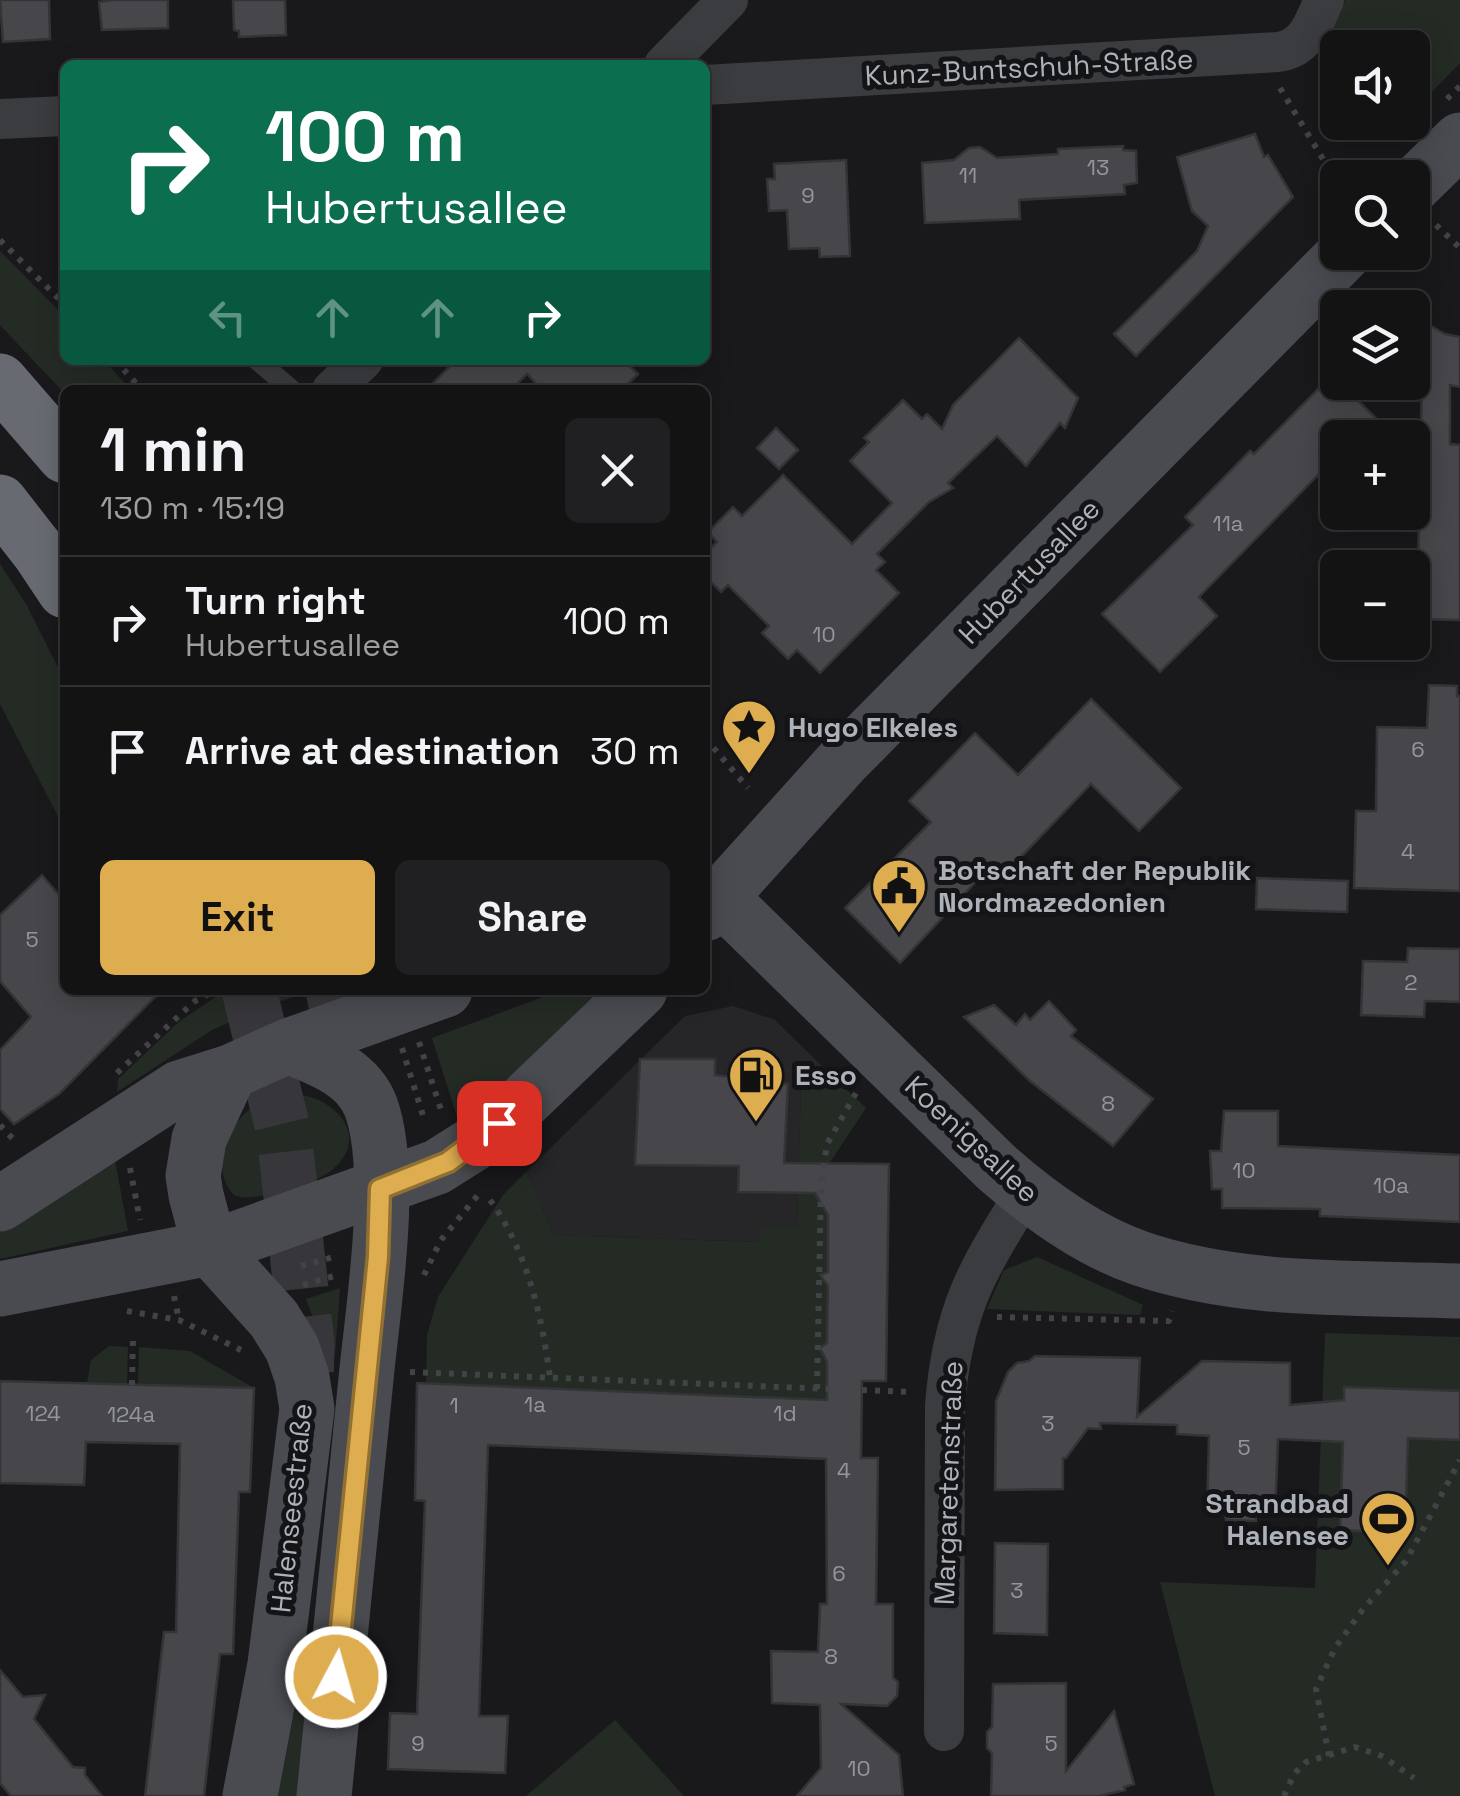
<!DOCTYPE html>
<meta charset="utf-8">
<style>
:root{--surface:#131314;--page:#202022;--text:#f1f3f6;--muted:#9d9ea0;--line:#323234;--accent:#dead4f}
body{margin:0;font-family:"Space Grotesk",sans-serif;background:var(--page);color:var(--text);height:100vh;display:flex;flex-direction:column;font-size:38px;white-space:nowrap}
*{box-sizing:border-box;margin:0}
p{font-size:32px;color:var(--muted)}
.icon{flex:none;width:55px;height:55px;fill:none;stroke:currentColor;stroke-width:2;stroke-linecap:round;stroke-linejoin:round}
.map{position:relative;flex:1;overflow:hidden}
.panel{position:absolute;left:60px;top:385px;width:650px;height:610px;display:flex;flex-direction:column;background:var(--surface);border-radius:15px;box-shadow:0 5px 25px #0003,0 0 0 2px var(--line)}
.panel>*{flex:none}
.top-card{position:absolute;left:60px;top:60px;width:650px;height:305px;border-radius:15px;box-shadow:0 5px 25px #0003,0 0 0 2px var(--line);background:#0b6e4f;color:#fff;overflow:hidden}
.tools{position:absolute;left:1320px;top:30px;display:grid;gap:20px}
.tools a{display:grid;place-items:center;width:110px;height:110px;border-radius:15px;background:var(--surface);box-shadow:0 5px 25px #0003,0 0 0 2px var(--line);font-size:50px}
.pin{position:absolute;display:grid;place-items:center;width:85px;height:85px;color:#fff;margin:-42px;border-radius:20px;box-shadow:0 5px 15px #0006}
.me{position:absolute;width:110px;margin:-55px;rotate:6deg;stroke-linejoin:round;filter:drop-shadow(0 0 8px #0008)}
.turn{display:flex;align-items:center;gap:35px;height:210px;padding:0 40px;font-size:45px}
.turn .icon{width:130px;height:130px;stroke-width:2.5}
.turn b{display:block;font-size:70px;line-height:85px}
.lanes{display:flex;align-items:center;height:95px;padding:0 40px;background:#0003;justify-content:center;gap:50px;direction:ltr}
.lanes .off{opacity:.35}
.round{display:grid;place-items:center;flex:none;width:105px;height:105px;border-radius:15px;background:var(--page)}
.headline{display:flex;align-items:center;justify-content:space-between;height:170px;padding:0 40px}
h1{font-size:60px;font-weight:700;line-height:75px}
.action{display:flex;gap:20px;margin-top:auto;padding:20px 40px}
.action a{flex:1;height:115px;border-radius:15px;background:var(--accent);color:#111;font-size:40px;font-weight:700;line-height:115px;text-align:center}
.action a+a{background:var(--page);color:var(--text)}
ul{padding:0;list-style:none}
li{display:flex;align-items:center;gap:30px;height:130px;padding:0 40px;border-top:2px solid var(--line)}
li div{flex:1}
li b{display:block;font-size:38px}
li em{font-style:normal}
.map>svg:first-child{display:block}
.built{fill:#262628}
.green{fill:#242b25}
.building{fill:#47474b;stroke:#343437;stroke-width:2.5}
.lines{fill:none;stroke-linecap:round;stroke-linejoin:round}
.motorway-tunnel{stroke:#37373b;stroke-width:55;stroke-dasharray:55 28;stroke-linecap:butt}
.path{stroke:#414347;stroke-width:6;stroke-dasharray:5 8;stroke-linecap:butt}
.service{stroke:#3b3c40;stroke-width:20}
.minor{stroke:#3b3c40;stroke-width:40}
.secondary{stroke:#494b50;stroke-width:55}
.motorway{stroke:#676a70;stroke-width:55}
.route-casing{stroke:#907033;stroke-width:25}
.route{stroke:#dead4f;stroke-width:18}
.labels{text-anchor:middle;stroke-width:10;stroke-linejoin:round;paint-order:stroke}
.number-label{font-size:22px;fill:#94969e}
.street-label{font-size:28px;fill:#adb1b9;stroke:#141416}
.poi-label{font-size:28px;font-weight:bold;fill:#adb1b9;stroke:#141416;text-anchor:start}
</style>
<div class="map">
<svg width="1460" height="1796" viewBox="0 0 1460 1796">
<rect width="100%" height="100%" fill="#19191b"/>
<polygon class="built" points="733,1006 775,1020 828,1072 801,1084 797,1228 761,1242 553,1235 527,1171 685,1016"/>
<g class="green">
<path d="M1345,0H1460V63L1413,111L1412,48H1338L1337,89C1314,46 1327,41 1345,0Z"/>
<polygon points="0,251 65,317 65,360 104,360 131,390 65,390 65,394 0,325"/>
<polygon points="0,564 26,604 65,681 65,830 0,704"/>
<polygon points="226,990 315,990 263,1007 212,1030 117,1092 118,1079 180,1021"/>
<polygon points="562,990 608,990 527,1066 457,1117 432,1038"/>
<polygon points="828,1072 866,1108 829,1164 828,1272 821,1276 828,1286 827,1343 820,1348 827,1362 830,1400 426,1384 427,1335 438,1297 503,1195 527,1171 553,1235 760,1242 761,1226 797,1227 801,1084"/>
<path d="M289,1094C331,1093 374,1135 332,1170C318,1182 297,1185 280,1190C264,1195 250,1201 234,1195C208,1168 228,1120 258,1104C268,1098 278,1096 289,1094Z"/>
<polygon points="115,1160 128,1231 0,1259 0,1230"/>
<polygon points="1037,1257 1143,1305 1140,1315 987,1309 1004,1270"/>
<polygon points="340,1288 335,1355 328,1356 306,1299"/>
<polygon points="1325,1333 1460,1337 1460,1796 1215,1796 1160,1582 1315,1588"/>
<polygon points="109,1346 128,1347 127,1385 87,1383 91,1360"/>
<polygon points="139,1347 190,1351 254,1388 138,1385"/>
<polygon points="299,1687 311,1688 303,1796 278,1796"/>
<polygon points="615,1720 684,1796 526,1796"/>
</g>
<g class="building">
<polygon points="0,0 49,0 50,39 3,42"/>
<polygon points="112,0 168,0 168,28 102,30 99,2"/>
<polygon points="233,0 285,0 286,35 239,37 239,31 234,30"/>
<polygon points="1255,134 1264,157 1268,155 1293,197 1136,356 1114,334 1197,251 1208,226 1192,211 1177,157"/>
<polygon points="1123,146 1123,150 1136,151 1137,183 1124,185 1125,194 1019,200 1020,219 925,223 922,163 954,160 969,148 980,147 997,158 1058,154 1058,149"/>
<polygon points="846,160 850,256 820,257 819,248 789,249 787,210 769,211 767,179 775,179 774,164"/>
<polygon points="1412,315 1445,334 1460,337 1460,387 1450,385 1450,444 1460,445 1460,620 1412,619 1412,567 1418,567 1422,383 1412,391"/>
<polygon points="1019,338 1078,398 1065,428 1060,423 1026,466 997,436 948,483 953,488 929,502 877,554 885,562 876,570 899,593 820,673 797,650 788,659 762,633 769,626 728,585 721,592 705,576 705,554 717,542 708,532 733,507 742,516 783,475 852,544 892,503 850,461 869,442 864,438 903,400 922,419 927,414 942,429 953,405"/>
<polygon points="456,360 623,360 638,374 622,390 542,390 527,374 511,390 426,390"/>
<polygon points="1332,375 1381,423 1367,438 1338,438 1338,486 1322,471 1199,597 1217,616 1160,672 1102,614 1193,525 1185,517 1250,451 1254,454"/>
<polygon points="776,428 798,450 779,469 757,448"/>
<polygon points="1429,685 1457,686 1457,696 1460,696 1460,891 1354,888 1356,811 1376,811 1377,727 1427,728"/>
<polygon points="1091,699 1181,788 1139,831 1091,784 995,884 984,873 900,963 845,908 931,822 909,801 975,733 1018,775"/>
<polygon points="42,875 65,902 65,990 162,990 59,1094 14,1124 0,1109 0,1050 31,1017 0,981 0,915"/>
<polygon points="1257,878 1348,881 1347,912 1256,909"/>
<polygon points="1408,948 1460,949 1460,1002 1425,1001 1424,1017 1361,1015 1363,961 1407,962"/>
<polygon points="1049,1001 1076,1030 1071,1036 1153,1099 1113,1146 1030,1081 964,1017 994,1005 1016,1025 1025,1014 1030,1020"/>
<polygon points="640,1059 715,1059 715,1075 788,1084 784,1163 889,1164 886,1381 862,1381 861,1458 878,1458 876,1604 893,1604 893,1678 898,1682 897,1696 887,1706 841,1704 899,1755 903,1796 797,1796 821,1768 820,1705 772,1703 771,1651 818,1652 820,1604 827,1604 826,1459 488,1445 479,1716 508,1716 505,1773 388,1769 390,1713 417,1714 425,1501 415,1500 417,1383 827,1400 827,1362 820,1348 827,1343 828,1286 820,1275 828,1272 828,1215 815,1193 738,1192 739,1166 635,1165"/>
<polygon points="1224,1111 1278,1111 1278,1146 1460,1155 1460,1222 1320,1216 1320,1209 1222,1208 1222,1189 1212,1189 1210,1151 1221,1151"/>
<polygon points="1035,1356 1140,1358 1137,1417 1202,1361 1290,1363 1290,1405 1344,1400 1344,1387 1460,1391 1460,1440 1408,1438 1405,1533 1340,1530 1343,1442 1278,1439 1275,1515 1255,1514 1256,1521 1226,1520 1225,1514 1207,1514 1209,1436 1177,1434 1177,1425 1100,1423 1101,1429 1088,1428 1066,1458 1063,1458 1063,1489 995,1490 996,1401 1008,1372 1017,1363 1029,1361"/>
<polygon points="0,1381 254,1388 250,1492 239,1492 233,1654 220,1654 204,1796 145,1796 164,1632 176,1632 180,1444 86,1442 84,1485 0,1483"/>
<polygon points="995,1543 1048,1544 1047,1635 994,1633"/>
<polygon points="0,1670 23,1697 45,1695 34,1719 73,1767 85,1768 85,1775 102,1796 11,1796 0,1783"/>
<polygon points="1066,1683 1066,1771 1114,1711 1134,1784 1124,1787 1125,1790 1099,1796 991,1796 992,1753 987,1748 987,1732 992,1727 993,1684"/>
</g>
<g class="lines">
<g class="motorway-tunnel">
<polyline points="249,990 284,1133 307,1344 306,1387"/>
<polyline points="333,990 350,1073"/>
</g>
<g class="path">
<polyline points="1280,88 1338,184"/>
<polyline points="1447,99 1460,86"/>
<polyline points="1436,225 1460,248"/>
<polyline points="0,240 65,305"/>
<polyline points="1387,264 1399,252"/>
<polyline points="115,360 142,390"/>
<polyline points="705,738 748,788"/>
<polyline points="419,1042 443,1116"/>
<polyline points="402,1048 425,1122"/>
<polyline points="117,1073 195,1001 217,990"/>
<polyline points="0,1125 16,1142"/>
<polyline points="130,1168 140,1220"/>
<path d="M490,1200C527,1251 542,1315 550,1378"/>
<polyline points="301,1266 337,1256"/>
<polyline points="424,1275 441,1240 478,1195"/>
<polyline points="303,1285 334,1276"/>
<polyline points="174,1296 179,1320"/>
<polyline points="127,1311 179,1320 241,1350"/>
<polyline points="997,1317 1169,1321 1172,1311"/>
<polyline points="410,1372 830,1389"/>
<polyline points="132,1385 133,1336"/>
<polyline points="817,1389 821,1185 827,1144 856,1093"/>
<polyline points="862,1390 913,1392"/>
<polyline points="1329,1756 1316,1689 1335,1648 1363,1609 1406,1561 1460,1460"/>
<polyline points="1284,1796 1294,1774 1306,1762 1355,1747 1382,1756 1414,1778"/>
</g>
<polyline class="service" points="257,360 292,390"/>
<g class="minor">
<polyline points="664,65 728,0"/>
<path d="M705,85L1278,52C1307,48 1313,24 1324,0"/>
<polyline points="0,119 65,116"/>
<polyline points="332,390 363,360"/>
<path d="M944,1731L945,1405C952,1315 976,1268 1026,1193"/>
</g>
<g class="secondary">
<polyline points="1412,187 1460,140"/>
<path d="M719,896L997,1168C1038,1204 1087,1240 1139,1258C1241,1293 1354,1287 1460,1291"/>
<polyline points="705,914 842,762 1346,252"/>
<path d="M288,1046C320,1059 358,1072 371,1107C395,1175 373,1306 366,1379C352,1518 338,1657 324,1796"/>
<polyline points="230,1072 199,1139 193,1176 196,1195 210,1248 274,1319 292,1348 302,1377 307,1409 275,1664 250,1796"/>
<polyline points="0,1204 179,1088 230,1072 288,1046 445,990"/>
<polyline points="0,1289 210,1248 437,1167 475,1143 522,1103 640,990"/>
</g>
<g class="motorway">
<polyline points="0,381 65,456"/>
<polyline points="0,502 39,552 65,591"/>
</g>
</g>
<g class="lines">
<g class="route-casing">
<polyline id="route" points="336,1677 378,1257 380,1189 448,1162 499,1123"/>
</g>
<use href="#route" class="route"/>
</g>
<defs>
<g id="sight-pin" transform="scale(2.875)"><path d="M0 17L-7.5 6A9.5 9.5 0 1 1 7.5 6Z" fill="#dead4f" stroke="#141416"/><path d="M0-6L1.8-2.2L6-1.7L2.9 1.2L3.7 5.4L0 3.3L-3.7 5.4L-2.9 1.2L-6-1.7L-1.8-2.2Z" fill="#111"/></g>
<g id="civic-pin" transform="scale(2.875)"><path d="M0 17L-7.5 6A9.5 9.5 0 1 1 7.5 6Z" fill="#dead4f" stroke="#141416"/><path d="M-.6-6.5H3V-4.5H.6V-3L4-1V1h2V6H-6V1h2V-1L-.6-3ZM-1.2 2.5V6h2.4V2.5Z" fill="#111"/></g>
<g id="fuel-pin" transform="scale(2.875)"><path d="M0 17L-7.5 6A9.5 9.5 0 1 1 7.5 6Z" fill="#dead4f" stroke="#141416"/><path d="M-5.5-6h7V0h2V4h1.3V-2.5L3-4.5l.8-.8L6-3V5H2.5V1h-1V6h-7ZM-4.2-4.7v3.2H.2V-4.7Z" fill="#111"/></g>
<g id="stadium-pin" transform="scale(2.875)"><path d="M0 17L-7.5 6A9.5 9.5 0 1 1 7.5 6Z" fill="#dead4f" stroke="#141416"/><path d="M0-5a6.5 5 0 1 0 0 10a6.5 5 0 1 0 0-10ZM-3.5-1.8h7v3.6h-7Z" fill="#111"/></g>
</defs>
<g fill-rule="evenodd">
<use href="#sight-pin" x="749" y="727"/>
<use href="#civic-pin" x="899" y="886"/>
<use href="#fuel-pin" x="756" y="1075"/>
<use href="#stadium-pin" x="1388" y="1519"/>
</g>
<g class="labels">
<g class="number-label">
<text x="1098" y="175">13</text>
<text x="968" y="183">11</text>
<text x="808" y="203">9</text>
<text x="1228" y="531">11a</text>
<text x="824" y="642">10</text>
<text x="1418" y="757">6</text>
<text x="1408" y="859">4</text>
<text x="32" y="947">5</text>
<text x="1411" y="990">2</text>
<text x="1108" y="1111">8</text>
<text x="1244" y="1178">10</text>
<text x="1391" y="1193">10a</text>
<text x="535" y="1412">1a</text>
<text x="454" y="1413">1</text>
<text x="43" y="1421">124</text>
<text x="785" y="1421">1d</text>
<text x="131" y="1422">124a</text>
<text x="1048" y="1431">3</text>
<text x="1244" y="1455">5</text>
<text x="844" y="1478">4</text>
<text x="839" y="1581">6</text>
<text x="1017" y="1598">3</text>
<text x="831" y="1664">8</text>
<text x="418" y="1751">9</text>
<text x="1051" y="1751">5</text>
<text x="859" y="1776">10</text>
</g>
<g class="street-label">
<text transform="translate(1029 67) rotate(-3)" y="10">Kunz-Buntschuh-Straße</text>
<text transform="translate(1029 571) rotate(-46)" y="10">Hubertusallee</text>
<text transform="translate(972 1139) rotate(43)" y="10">Koenigsallee</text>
<text transform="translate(948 1483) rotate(-88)" y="10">Margaretenstraße</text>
<text transform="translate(291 1508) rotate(-84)" y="10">Halenseestraße</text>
</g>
<g class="poi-label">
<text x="788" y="737">Hugo Elkeles</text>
<text x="938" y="880">Botschaft der Republik<tspan x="938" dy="32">Nordmazedonien</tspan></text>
<text x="795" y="1085">Esso</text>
<text x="1349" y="1513" text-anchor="end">Strandbad<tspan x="1349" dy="32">Halensee</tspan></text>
</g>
</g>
</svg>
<div class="tools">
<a><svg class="icon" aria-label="sound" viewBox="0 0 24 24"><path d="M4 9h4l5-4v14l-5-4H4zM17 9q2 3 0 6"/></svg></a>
<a><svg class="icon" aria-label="search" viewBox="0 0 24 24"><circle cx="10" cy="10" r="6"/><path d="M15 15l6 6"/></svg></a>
<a><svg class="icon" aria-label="layers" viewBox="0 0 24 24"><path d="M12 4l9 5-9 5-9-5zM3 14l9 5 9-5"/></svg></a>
<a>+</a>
<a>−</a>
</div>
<div class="pin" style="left:499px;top:1123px;background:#d93025"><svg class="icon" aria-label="arrive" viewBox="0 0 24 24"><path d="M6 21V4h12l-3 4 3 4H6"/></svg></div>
<svg class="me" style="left:336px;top:1677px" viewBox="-20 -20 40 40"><circle r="17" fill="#dead4f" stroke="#fff" stroke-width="3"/><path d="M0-11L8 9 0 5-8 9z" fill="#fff"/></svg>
<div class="top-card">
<div class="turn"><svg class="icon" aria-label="right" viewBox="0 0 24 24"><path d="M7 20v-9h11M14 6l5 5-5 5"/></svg><div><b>100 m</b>Hubertusallee</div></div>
<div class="lanes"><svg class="icon off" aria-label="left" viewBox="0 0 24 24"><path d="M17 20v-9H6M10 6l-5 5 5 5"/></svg><svg class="icon off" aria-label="ahead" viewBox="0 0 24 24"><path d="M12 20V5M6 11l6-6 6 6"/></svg><svg class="icon off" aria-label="ahead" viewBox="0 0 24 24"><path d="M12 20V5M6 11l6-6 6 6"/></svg><svg class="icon" aria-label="right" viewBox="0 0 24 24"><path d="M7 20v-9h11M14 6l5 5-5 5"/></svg></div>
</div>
<section class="panel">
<div class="headline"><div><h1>1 min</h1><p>130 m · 15:19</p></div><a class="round"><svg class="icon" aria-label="close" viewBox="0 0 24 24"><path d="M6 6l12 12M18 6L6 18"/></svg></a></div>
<ul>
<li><svg class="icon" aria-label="right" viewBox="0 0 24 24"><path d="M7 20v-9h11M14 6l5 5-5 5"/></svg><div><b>Turn right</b><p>Hubertusallee</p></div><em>100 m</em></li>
<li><svg class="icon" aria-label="arrive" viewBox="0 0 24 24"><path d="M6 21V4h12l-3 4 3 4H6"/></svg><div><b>Arrive at destination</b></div><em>30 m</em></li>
</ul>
<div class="action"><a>Exit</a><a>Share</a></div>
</section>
</div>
